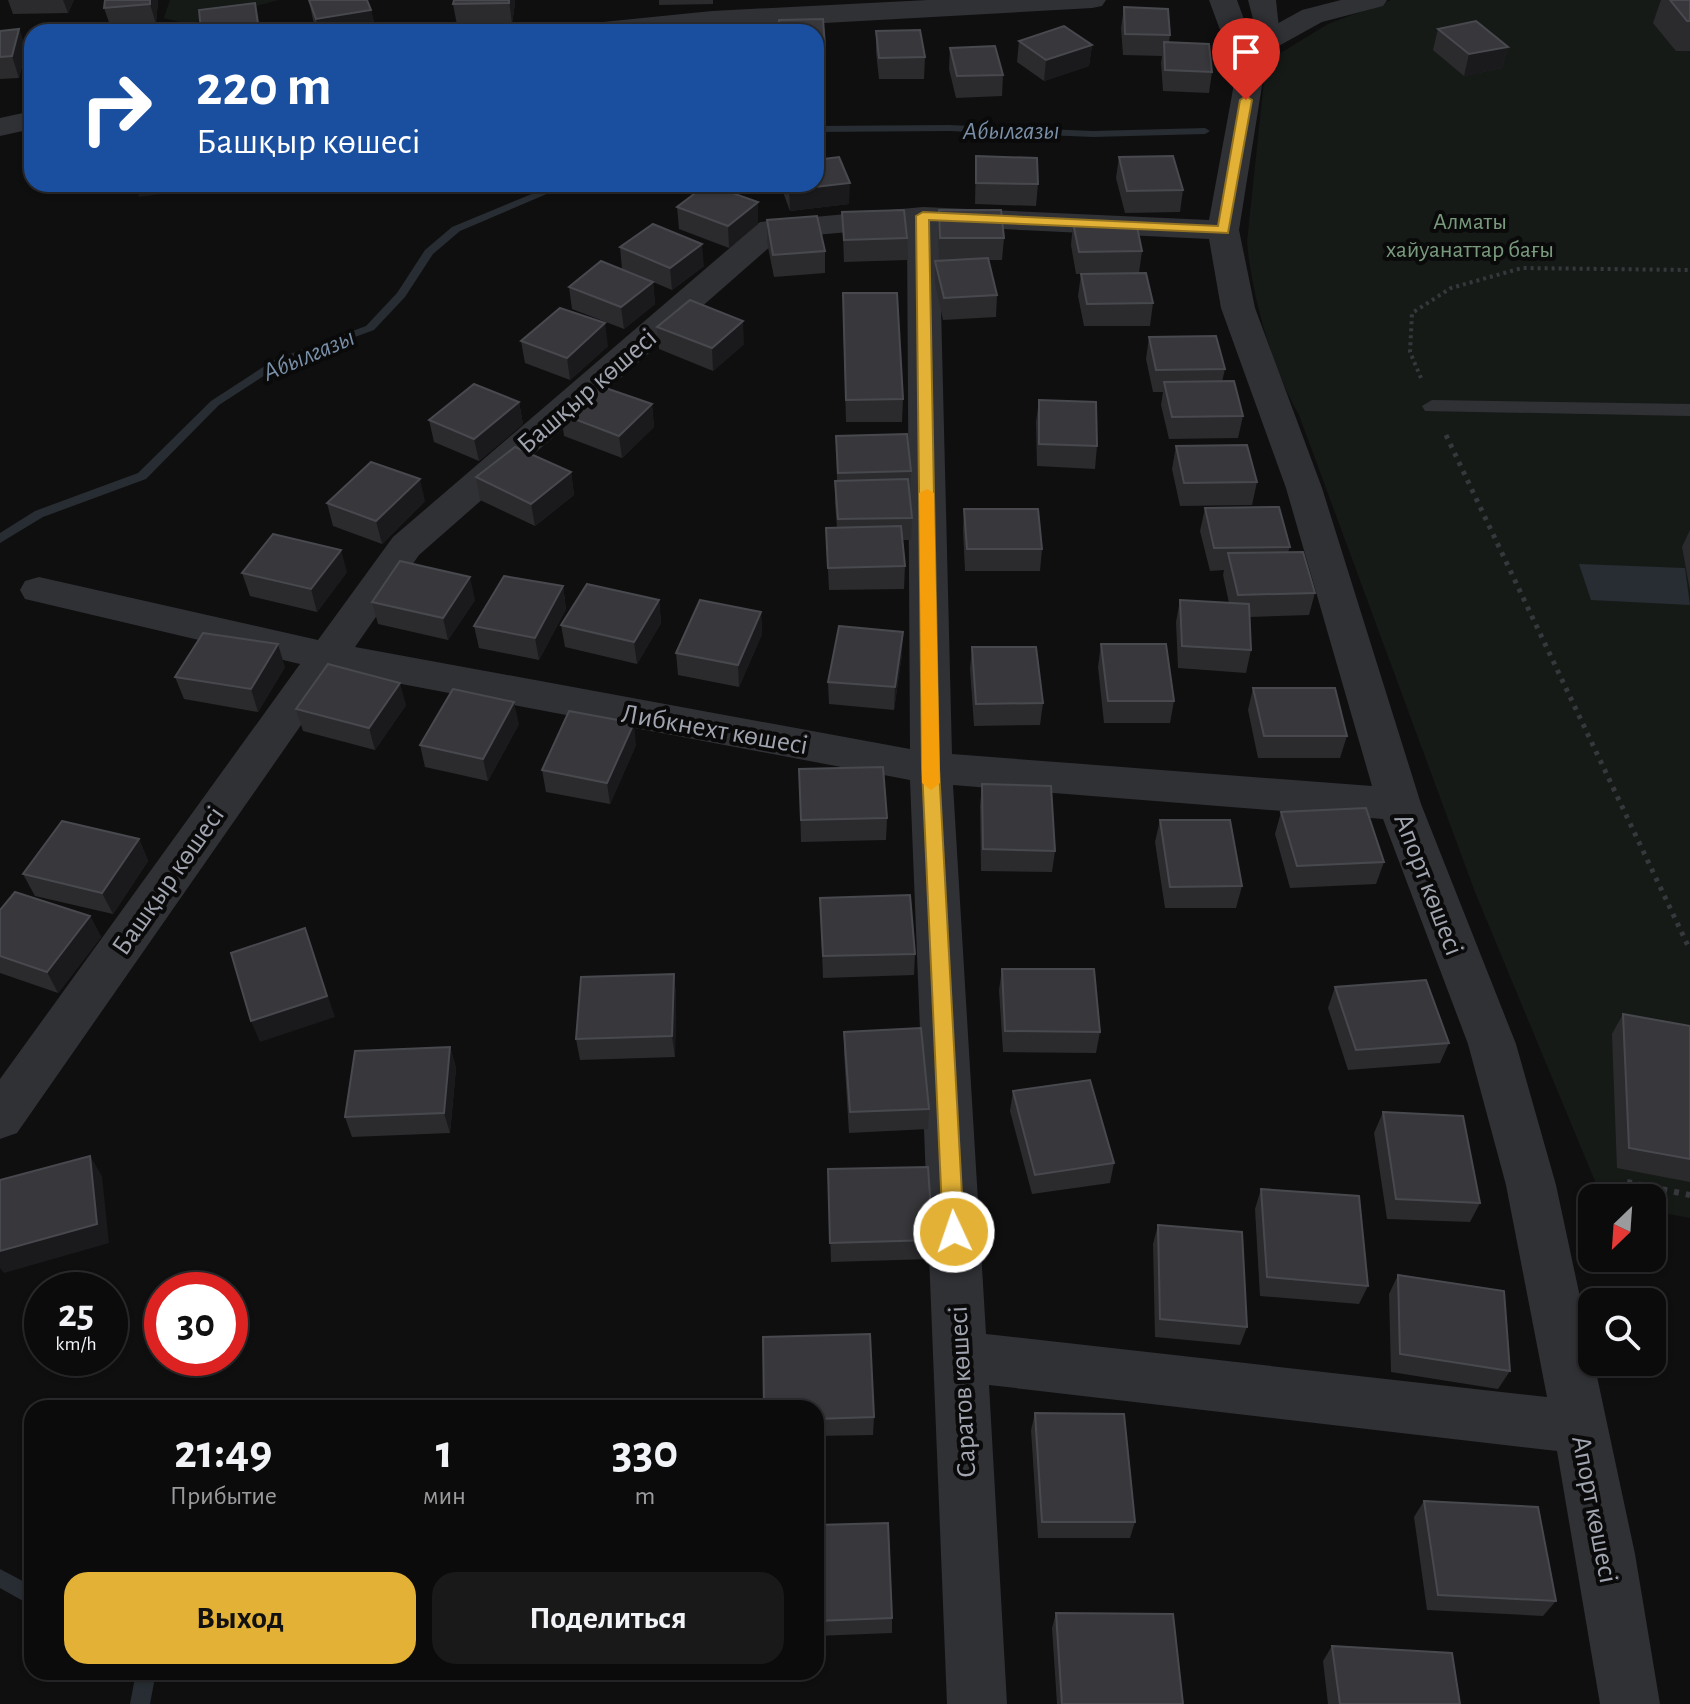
<!DOCTYPE html>
<html lang="ru">
<meta charset="utf-8">
<style>
:root{--surface:#0b0b0c;--page:#19191a;--text:#f1f3f6;--muted:#9a9b9d;--line:#2b2b2d;--accent:#e2b135}
body{margin:0;font-family:"Alegreya Sans",sans-serif;background:var(--page);color:var(--text);height:100vh;display:flex;flex-direction:column;font-size:30px;white-space:nowrap}
*{box-sizing:border-box;margin:0}
p{font-size:26px;color:var(--muted)}
.icon{flex:none;width:44px;height:44px;fill:none;stroke:currentColor;stroke-width:2;stroke-linecap:round;stroke-linejoin:round}
.map{position:relative;flex:1;overflow:hidden}
.drawer{position:absolute;left:24px;top:1400px;width:800px;height:280px;display:flex;flex-direction:column;background:var(--surface);border-radius:24px;box-shadow:0 2px 6px #0004,0 0 0 2px var(--line)}
.drawer>*{flex:none}
.top-card{position:absolute;left:24px;top:24px;width:800px;height:168px;border-radius:24px;box-shadow:0 2px 6px #0004,0 0 0 2px var(--line);background:#1a4fa0;color:#fff;overflow:hidden}
.needle{width:52px;rotate:205deg}
.tools{position:absolute;left:1578px;top:1184px;display:grid;gap:16px}
.tools a{display:grid;place-items:center;width:88px;height:88px;border-radius:16px;background:var(--surface);box-shadow:0 2px 6px #0004,0 0 0 2px var(--line);font-size:40px}
.speed{position:absolute;left:24px;top:1272px;display:flex;gap:16px;font-size:40px;font-weight:700;text-align:center}
.speed>*{display:grid;place-content:center;width:104px;height:104px;border-radius:50%;background:var(--surface);box-shadow:0 2px 6px #0004,0 0 0 2px var(--line);line-height:1}
.speed small{font-size:20px;font-weight:400}
.speed .limit{border:12px solid #d22;background:#fff;color:#111}
.pin{position:absolute;display:grid;place-items:center;width:68px;height:68px;color:#fff;margin:-82px -34px;border-radius:50% 50% 50% 0;rotate:-45deg;box-shadow:0 0 8px #0007}
.pin .icon{rotate:45deg}
.me{position:absolute;width:88px;margin:-44px;rotate:357deg;stroke-linejoin:round;filter:drop-shadow(0 0 6px #0008)}
.turn{display:flex;align-items:center;gap:28px;height:168px;padding:0 40px;font-size:36px}
.turn .icon{width:104px;height:104px;stroke-width:2.5}
.turn b{display:block;font-size:56px;line-height:68px}
.eta{display:flex;justify-content:space-evenly;align-items:center;height:136px;text-align:center}
.eta b{font-size:48px;font-weight:700;line-height:56px}
.primary-button{display:flex;gap:16px;margin-top:auto;padding:16px 40px}
.primary-button a{flex:1;height:92px;border-radius:24px;background:var(--accent);color:#111;font-size:32px;font-weight:700;line-height:92px;text-align:center}
.primary-button a+a{background:var(--page);color:var(--text)}
.map>svg:first-child{display:block}
.green{fill:#161a17}
.water{fill:#272d32}
.lines{fill:none;stroke-linecap:round;stroke-linejoin:round}
.stream{fill:#272d32;fill-rule:evenodd}
.path-far2{stroke:#36383c;stroke-width:4;stroke-dasharray:3 4;stroke-linecap:butt}
.path-far1{stroke:#36383c;stroke-width:5;stroke-dasharray:4 6;stroke-linecap:butt}
.path{stroke:#36383c;stroke-width:6;stroke-dasharray:5 7;stroke-linecap:butt}
.service{fill:#303135;fill-rule:evenodd}
.minor{fill:#303135;fill-rule:evenodd}
.tertiary{fill:#303135;fill-rule:evenodd}
.wall{fill:#2b2b2e}
.shaded-wall{fill:#1a1a1c}
.building{fill:#38383c;stroke:#48494e;stroke-width:2}
.route{fill:#e2b135;stroke:#937322;stroke-width:2}
.slow{fill:#f59e0b}
.labels{text-anchor:middle;stroke-width:8;stroke-linejoin:round;paint-order:stroke}
.far-park-label{font-size:24px;fill:#799a7d;stroke:#0a0a0b}
.far-water-label{font-size:26px;font-style:italic;fill:#7a90a9;stroke:#0a0a0b}
.street-label{font-size:28px;fill:#a1a5b0;stroke:#0a0a0b}
</style>
<div class="map">
<svg width="1690" height="1704" viewBox="0 0 1690 1704">
<rect width="100%" height="100%" fill="#0f0f10"/>
<g class="green">
<polygon points="170,0 279,0 188,24 164,18"/>
<path d="M1391,0H1690V1218L1652,1211V1198H1602L1475,892L1299,415C1272,368 1252,296 1247,242L1266,62L1328,24Z"/>
</g>
<polygon class="water" points="1579,564 1685,568 1690,605 1591,600"/>
<g class="lines">
<g class="stream">
<polygon points="949,125 1093,131 1205,128 1210,131 1205,134 1093,137 949,131 816,132 816,126"/>
<polygon points="556,184 570,184 460,231 433,254 405,297 374,330 282,364 219,405 146,479 43,517 0,543 0,533 35,511 138,473 211,401 274,360 366,326 397,293 425,250 452,227"/>
<polygon points="0,1569 32,1586 32,1606 0,1588"/>
<polygon points="136,1672 156,1672 150,1704 130,1704"/>
</g>
<polyline class="path-far2" points="1421,378 1410,352 1412,313 1451,288 1522,268 1690,270"/>
<polyline class="path-far1" points="1446,435 1690,950"/>
<polyline class="path" points="1627,1182 1690,1195"/>
<polygon class="service" points="1432,400 1690,404 1690,416 1425,411 1422,406"/>
<path class="minor" d="M1209,0H1237L1251,39L1253,19L1248,0H1276L1280,38L1264,73L1239,230L1255,308L1322,488L1421,804L1516,1044L1556,1185L1635,1554L1660,1704H1600L1557,1451L989,1385L1007,1704H947L910,780L338,672L17,1133L0,1139V1079L300,664L25,599L20,590L25,581L39,577L318,640L393,537L760,222L923,207L1209,220L1236,73ZM939,226L1209,239L1221,308L1286,488L1372,786L952,754ZM907,227L910,749L355,647L419,555L780,238ZM953,785L1383,819L1468,1044L1506,1185L1547,1397L986,1334Z"/>
<g class="tertiary">
<polygon points="928,0 1106,0 1102,6 1092,8 665,32 569,32 573,26 583,24 712,11"/>
<polygon points="1341,0 1387,0 1383,6 1322,22 1275,48 1255,48 1251,42 1255,36 1302,10"/>
<polygon points="32,111 32,129 0,136 0,118"/>
</g>
</g>
<g class="wall">
<polygon points="8,0 74,0 68,13 13,14"/>
<polygon points="158,0 156,24 111,28 104,8"/>
<polygon points="309,0 371,10 376,31 368,32 318,32 313,20"/>
<polygon points="659,0 713,0 713,4 659,5"/>
<polygon points="1661,0 1690,0 1690,51 1676,51 1653,23"/>
<polygon points="515,3 512,24 457,25 453,4"/>
<polygon points="1124,7 1170,35 1169,42 1212,72 1209,93 1163,91 1161,63 1162,56 1123,55 1121,28"/>
<polygon points="19,29 26,50 19,78 0,79 0,31"/>
<polygon points="1438,29 1508,47 1502,68 1464,76 1433,50"/>
<polygon points="876,31 925,57 924,79 879,79 876,52"/>
<polygon points="816,32 825,46 826,68 816,68"/>
<polygon points="1019,41 1092,45 1089,66 1044,81 1017,62"/>
<polygon points="950,48 1003,75 1002,96 956,98 949,69"/>
<polygon points="976,156 1038,184 1036,206 975,204"/>
<polygon points="1119,157 1183,190 1180,212 1125,213 1116,178"/>
<polygon points="780,184 816,184 849,204 790,211"/>
<polygon points="677,207 758,224 729,248 679,229"/>
<polygon points="939,210 1004,238 1002,260 988,260 997,295 996,317 943,320 935,283 935,261 939,260 938,232"/>
<polygon points="842,212 907,238 907,260 844,262"/>
<polygon points="767,220 825,251 825,273 774,277 767,242"/>
<polygon points="1073,223 1142,251 1139,273 1076,274 1071,245"/>
<polygon points="620,247 704,266 672,290 653,282 655,304 624,329 572,309 569,287 640,276 622,269"/>
<polygon points="1081,274 1153,303 1150,326 1084,326 1078,296"/>
<polygon points="843,315 903,399 902,422 846,422"/>
<polygon points="657,327 744,344 713,371 659,349"/>
<polygon points="1149,337 1225,369 1222,382 1243,416 1238,438 1169,439 1161,405 1163,392 1153,392 1146,359"/>
<polygon points="521,341 608,346 570,380 525,363"/>
<polygon points="1039,400 1097,446 1095,469 1037,466 1036,422"/>
<polygon points="519,402 523,424 479,461 434,442 429,420"/>
<polygon points="652,404 654,427 622,458 564,436 561,414"/>
<polygon points="836,436 911,471 910,494 912,518 911,540 902,540 905,566 904,589 829,590 826,528 837,528 835,503 835,481 837,481"/>
<polygon points="1176,446 1257,482 1252,505 1180,506 1172,469"/>
<polygon points="571,472 574,495 535,526 480,500 476,477"/>
<polygon points="425,501 382,544 333,526 327,503"/>
<polygon points="1205,508 1290,547 1288,552 1315,593 1309,615 1250,617 1251,650 1246,673 1178,668 1176,622 1180,600 1229,603 1223,575 1224,570 1210,571 1200,531"/>
<polygon points="964,509 1042,549 1040,571 965,571 963,531"/>
<polygon points="1690,530 1690,590 1682,547"/>
<polygon points="347,572 317,612 250,596 242,573"/>
<polygon points="563,586 566,609 539,660 479,648 474,626"/>
<polygon points="475,600 448,640 378,624 372,602"/>
<polygon points="659,600 661,623 637,664 565,647 561,625"/>
<polygon points="761,612 762,634 739,687 678,675 676,653"/>
<polygon points="1101,644 1174,701 1170,723 1104,723 1098,667"/>
<polygon points="972,647 1043,703 1040,725 974,726 970,669"/>
<polygon points="902,654 894,710 829,704 828,682"/>
<polygon points="285,667 258,712 184,699 175,677"/>
<polygon points="1253,688 1347,736 1340,758 1258,758 1248,710"/>
<polygon points="406,705 375,750 303,731 296,709"/>
<polygon points="519,724 488,781 425,767 420,745"/>
<polygon points="636,745 610,804 546,792 542,770"/>
<polygon points="799,769 887,818 886,840 801,842"/>
<polygon points="982,784 1055,851 1052,872 981,871 980,806"/>
<polygon points="1281,812 1384,862 1376,884 1290,888 1275,834"/>
<polygon points="1160,820 1242,886 1236,908 1165,908 1155,842"/>
<polygon points="139,839 148,861 113,914 35,896 23,874"/>
<polygon points="820,898 915,954 914,975 823,978"/>
<polygon points="0,910 90,916 101,937 58,993 0,973"/>
<polygon points="1002,969 1100,1032 1096,1053 1003,1052 999,990"/>
<polygon points="674,974 676,995 675,1057 580,1060 576,1039"/>
<polygon points="1335,987 1449,1043 1440,1063 1348,1070 1328,1008"/>
<polygon points="1623,1014 1690,1026 1690,1182 1617,1168 1612,1034"/>
<polygon points="844,1032 929,1109 928,1129 849,1133 844,1053"/>
<polygon points="450,1047 456,1068 450,1133 352,1137 345,1117"/>
<polygon points="1013,1091 1114,1163 1110,1183 1032,1194 1010,1111"/>
<polygon points="1383,1112 1480,1203 1470,1222 1387,1219 1374,1133"/>
<polygon points="828,1169 933,1240 932,1259 831,1262"/>
<polygon points="1261,1189 1368,1286 1359,1304 1260,1296 1255,1209"/>
<polygon points="1158,1225 1247,1327 1240,1345 1155,1337 1153,1244"/>
<polygon points="1398,1275 1510,1371 1498,1389 1391,1372 1389,1294"/>
<polygon points="816,1408 874,1417 873,1435 816,1436"/>
<polygon points="1035,1413 1135,1522 1130,1538 1038,1538 1031,1430"/>
<polygon points="1424,1501 1556,1601 1543,1616 1427,1610 1414,1517"/>
<polygon points="816,1525 892,1618 892,1633 816,1636"/>
<polygon points="1056,1613 1183,1704 1057,1704 1052,1628"/>
<polygon points="1332,1646 1460,1704 1328,1704 1323,1661"/>
</g>
<g class="shaded-wall">
<polygon points="63,0 74,0 68,13"/>
<polygon points="150,0 158,0 156,24 150,4"/>
<polygon points="509,0 515,0 515,3 512,24"/>
<polygon points="255,3 262,32 202,32 201,31"/>
<polygon points="371,10 376,31 368,32 319,32 316,19"/>
<polygon points="19,29 26,50 19,78 12,56"/>
<polygon points="1092,45 1089,66 1044,81 1046,60"/>
<polygon points="1508,47 1502,68 1464,76 1469,54"/>
<polygon points="850,183 849,204 790,211 789,190"/>
<polygon points="135,184 189,184 189,190 139,197"/>
<polygon points="758,202 758,224 729,248 728,226"/>
<polygon points="702,244 704,266 672,290 670,268"/>
<polygon points="653,282 655,304 624,329 621,307"/>
<polygon points="743,321 744,344 713,371 712,348"/>
<polygon points="605,323 608,346 570,380 567,358"/>
<polygon points="519,402 523,424 479,461 474,439"/>
<polygon points="652,404 654,427 622,458 619,436"/>
<polygon points="571,472 574,495 535,526 531,504"/>
<polygon points="420,479 425,501 382,544 376,521"/>
<polygon points="341,550 347,572 317,612 311,589"/>
<polygon points="470,577 475,600 448,640 443,618"/>
<polygon points="563,586 566,609 539,660 535,638"/>
<polygon points="659,600 661,623 637,664 634,642"/>
<polygon points="761,612 762,634 739,687 738,665"/>
<polygon points="903,632 902,654 894,710 895,687"/>
<polygon points="278,644 285,667 258,712 251,689"/>
<polygon points="400,683 406,705 375,750 369,728"/>
<polygon points="514,702 519,724 488,781 483,759"/>
<polygon points="634,723 636,745 610,804 607,783"/>
<polygon points="139,839 148,861 113,914 102,893"/>
<polygon points="90,916 101,937 58,993 47,972"/>
<polygon points="305,928 335,1017 260,1042 251,1021"/>
<polygon points="674,974 676,995 675,1057 672,1036"/>
<polygon points="450,1047 456,1068 450,1133 444,1113"/>
<polygon points="90,1156 102,1176 109,1243 4,1273 0,1268 0,1251"/>
</g>
<g class="building">
<polygon points="105,0 150,0 150,4 104,8"/>
<polygon points="309,0 367,0 371,10 316,19"/>
<polygon points="454,0 509,0 509,3 453,4"/>
<polygon points="1670,0 1690,0 1690,21 1687,21"/>
<polygon points="255,3 258,24 201,31 199,10"/>
<polygon points="1124,7 1168,9 1170,35 1125,34"/>
<polygon points="823,19 825,46 816,47 816,32 779,32 779,20"/>
<polygon points="1476,21 1508,47 1469,54 1438,29"/>
<polygon points="1064,26 1092,45 1046,60 1019,41"/>
<polygon points="19,29 12,56 0,57 0,31"/>
<polygon points="99,29 98,32 58,32"/>
<polygon points="920,30 925,57 879,58 876,31"/>
<polygon points="1164,42 1209,44 1212,72 1165,70"/>
<polygon points="995,46 1003,75 957,76 950,48"/>
<polygon points="976,156 1037,158 1038,184 976,183"/>
<polygon points="1173,156 1183,190 1127,191 1119,157"/>
<polygon points="839,157 850,183 789,190 787,184 816,184 816,160"/>
<polygon points="707,184 758,202 728,226 677,207"/>
<polygon points="904,210 907,238 844,240 842,212"/>
<polygon points="939,210 1001,210 1004,238 940,238"/>
<polygon points="817,216 825,251 773,255 767,220"/>
<polygon points="1136,222 1142,251 1079,252 1073,223"/>
<polygon points="653,224 702,244 670,268 620,247"/>
<polygon points="988,258 997,295 944,298 935,261"/>
<polygon points="601,261 653,282 621,307 569,287"/>
<polygon points="1146,273 1153,303 1087,304 1081,274"/>
<polygon points="843,293 897,293 903,399 846,400"/>
<polygon points="690,300 743,321 712,348 657,327"/>
<polygon points="560,308 605,323 567,358 521,341"/>
<polygon points="1216,336 1225,369 1156,370 1149,337"/>
<polygon points="1234,381 1243,416 1172,417 1164,382"/>
<polygon points="474,384 519,402 474,439 429,420"/>
<polygon points="594,384 652,404 619,436 561,414"/>
<polygon points="1039,400 1096,402 1097,446 1039,444"/>
<polygon points="907,434 911,471 838,473 836,436"/>
<polygon points="1247,445 1257,482 1184,483 1176,446"/>
<polygon points="515,447 571,472 531,504 476,477"/>
<polygon points="371,462 420,479 376,521 327,503"/>
<polygon points="908,479 912,518 838,519 835,481"/>
<polygon points="1279,507 1290,547 1214,548 1205,508"/>
<polygon points="964,509 1038,509 1042,549 967,549"/>
<polygon points="901,526 905,566 828,568 826,528"/>
<polygon points="273,534 341,550 311,589 242,573"/>
<polygon points="1303,552 1315,593 1238,595 1228,553"/>
<polygon points="400,561 470,577 443,618 372,602"/>
<polygon points="504,576 563,586 535,638 474,626"/>
<polygon points="587,584 659,600 634,642 561,625"/>
<polygon points="700,600 761,612 738,665 676,653"/>
<polygon points="1180,600 1249,604 1251,650 1182,646"/>
<polygon points="839,626 903,632 895,687 828,682"/>
<polygon points="203,633 278,644 251,689 175,677"/>
<polygon points="1101,644 1166,644 1174,701 1108,701"/>
<polygon points="972,647 1036,647 1043,703 976,704"/>
<polygon points="328,664 400,683 369,728 296,709"/>
<polygon points="1253,688 1335,688 1347,736 1264,736"/>
<polygon points="453,689 514,702 483,759 420,745"/>
<polygon points="569,711 634,723 607,783 542,770"/>
<polygon points="883,767 887,818 801,820 799,769"/>
<polygon points="982,784 1051,786 1055,851 983,849"/>
<polygon points="1366,808 1384,862 1297,866 1281,812"/>
<polygon points="1160,820 1230,820 1242,886 1170,887"/>
<polygon points="62,821 139,839 102,893 23,874"/>
<polygon points="15,892 90,916 47,972 0,956 0,910"/>
<polygon points="910,895 915,954 823,956 820,898"/>
<polygon points="305,928 327,996 251,1021 231,953"/>
<polygon points="1002,969 1094,969 1100,1032 1005,1031"/>
<polygon points="674,974 672,1036 576,1039 581,977"/>
<polygon points="1426,980 1449,1043 1356,1050 1335,987"/>
<polygon points="1623,1014 1690,1026 1690,1159 1629,1148"/>
<polygon points="921,1028 929,1109 850,1112 844,1032"/>
<polygon points="450,1047 444,1113 345,1117 355,1051"/>
<polygon points="1090,1080 1114,1163 1035,1175 1013,1091"/>
<polygon points="1383,1112 1463,1116 1480,1203 1396,1199"/>
<polygon points="90,1156 97,1224 0,1251 0,1180"/>
<polygon points="928,1167 933,1240 830,1243 828,1169"/>
<polygon points="1261,1189 1359,1196 1368,1286 1267,1277"/>
<polygon points="1158,1225 1242,1232 1247,1327 1160,1319"/>
<polygon points="1398,1275 1504,1291 1510,1371 1400,1354"/>
<polygon points="870,1334 874,1417 816,1419 816,1408 764,1408 763,1337"/>
<polygon points="1035,1413 1124,1414 1135,1522 1042,1522"/>
<polygon points="1424,1501 1538,1507 1556,1601 1438,1595"/>
<polygon points="888,1523 892,1618 816,1621 816,1525"/>
<polygon points="1056,1613 1173,1614 1183,1704 1062,1704"/>
<polygon points="1332,1646 1452,1653 1460,1704 1340,1704"/>
</g>
<polygon class="route" points="1246,96 1252,100 1228,233 929,220 939,768 964,1232 961,1239 954,1242 946,1239 943,1232 922,768 916,216 923,212 1218,226 1240,100"/>
<polygon class="slow" points="927,489 934,493 940,783 931,790 922,783 919,493"/>
<g class="labels">
<g class="far-park-label">
<text x="1470" y="229">Алматы<tspan x="1470" dy="28">хайуанаттар бағы</tspan></text>
</g>
<g class="far-water-label">
<text x="1011" y="139">Абылгазы</text>
<text transform="translate(308 354) rotate(-23)" y="9">Абылгазы</text>
</g>
<g class="street-label">
<text transform="translate(586 390) rotate(-41)" y="10">Башқыр көшесі</text>
<text transform="translate(715 728) rotate(10)" y="10">Либкнехт көшесі</text>
<text transform="translate(167 880) rotate(-55)" y="10">Башқыр көшесі</text>
<text transform="translate(1430 884) rotate(69)" y="10">Апорт көшесі</text>
<text transform="translate(961 1392) rotate(-93)" y="10">Саратов көшесі</text>
<text transform="translate(1596 1509) rotate(79)" y="10">Апорт көшесі</text>
</g>
</g>
</svg>
<div class="tools">
<a><svg class="needle" viewBox="-14 -14 28 28"><path d="M0-13l5 13h-10z" fill="#e53935"/><path d="M0 13l5-13h-10z" fill="#9a9b9d"/></svg></a>
<a><svg class="icon" aria-label="search" viewBox="0 0 24 24"><circle cx="10" cy="10" r="6"/><path d="M15 15l6 6"/></svg></a>
</div>
<div class="speed"><div>25<small>km/h</small></div><div class="limit">30</div></div>
<div class="pin" style="left:1246px;top:100px;background:#d93025"><svg class="icon" aria-label="arrive" viewBox="0 0 24 24"><path d="M6 21V4h12l-3 4 3 4H6"/></svg></div>
<svg class="me" style="left:954px;top:1232px" viewBox="-20 -20 40 40"><circle r="17" fill="#e2b135" stroke="#fff" stroke-width="3"/><path d="M0-11L8 9 0 5-8 9z" fill="#fff"/></svg>
<div class="top-card">
<div class="turn"><svg class="icon" aria-label="right" viewBox="0 0 24 24"><path d="M7 20v-9h11M14 6l5 5-5 5"/></svg><div><b>220 m</b>Башқыр көшесі</div></div>
</div>
<section class="drawer">
<div class="eta">
<div><b>21:49</b><p>Прибытие</p></div>
<div><b>1</b><p>мин</p></div>
<div><b>330</b><p>m</p></div>
</div>
<div class="primary-button"><a>Выход</a><a>Поделиться</a></div>
</section>
</div>
